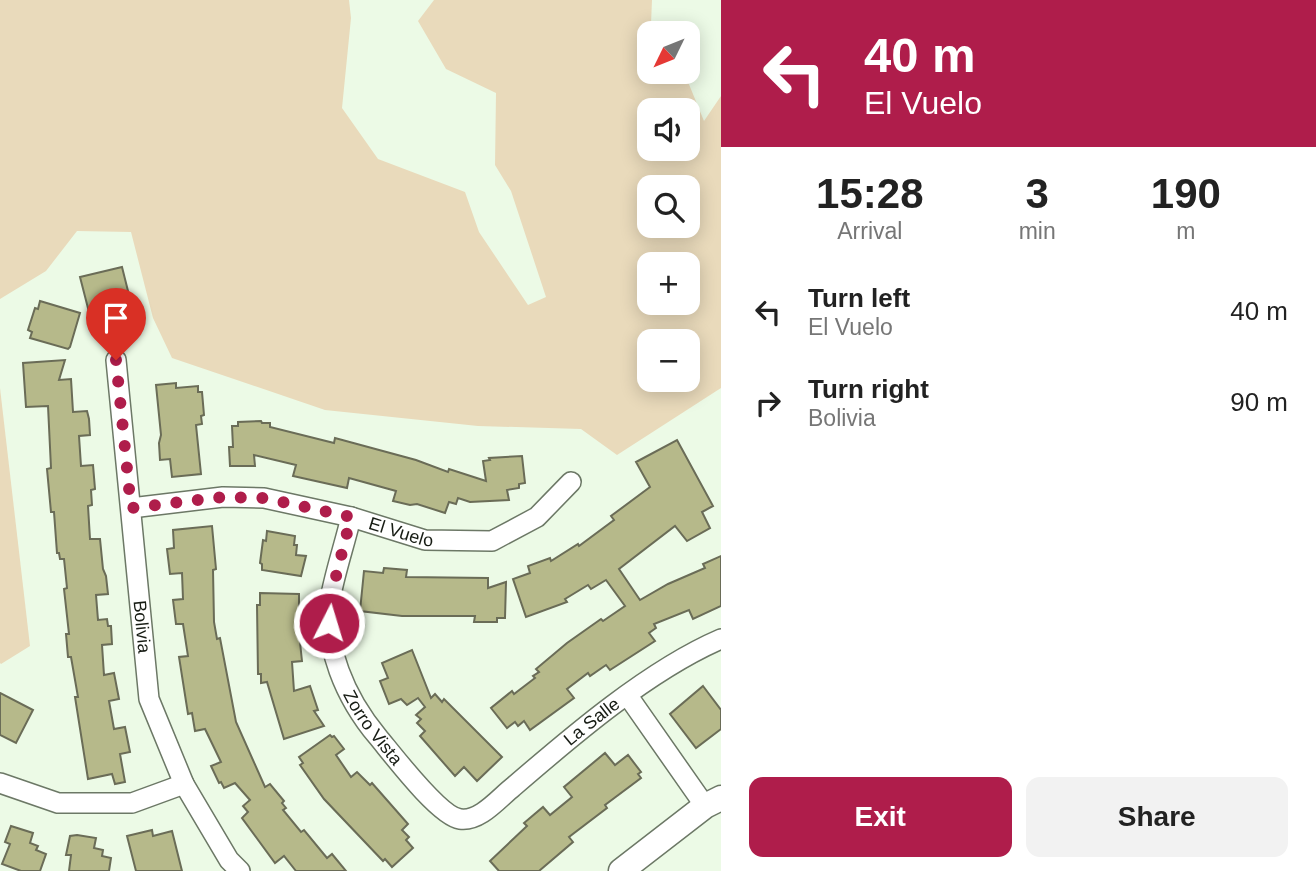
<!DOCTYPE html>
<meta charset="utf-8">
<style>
:root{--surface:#fff;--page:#f2f2f2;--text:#222;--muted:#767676;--accent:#af1d4b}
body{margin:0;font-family:Helvetica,sans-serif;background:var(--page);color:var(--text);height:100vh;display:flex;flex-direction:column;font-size:26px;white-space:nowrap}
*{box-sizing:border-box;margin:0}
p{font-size:23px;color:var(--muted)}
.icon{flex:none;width:38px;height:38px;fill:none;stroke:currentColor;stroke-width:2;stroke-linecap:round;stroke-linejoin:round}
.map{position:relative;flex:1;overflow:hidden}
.panel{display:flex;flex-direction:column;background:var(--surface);width:595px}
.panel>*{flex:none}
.hud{background:#af1d4b;color:#fff;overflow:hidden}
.needle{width:46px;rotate:227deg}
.controls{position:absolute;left:637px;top:21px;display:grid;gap:14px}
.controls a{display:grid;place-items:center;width:63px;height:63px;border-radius:14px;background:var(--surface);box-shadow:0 4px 18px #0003;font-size:35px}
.pin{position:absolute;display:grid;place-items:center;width:60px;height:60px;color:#fff;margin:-72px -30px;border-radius:50% 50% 50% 0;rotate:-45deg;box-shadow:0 0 7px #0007}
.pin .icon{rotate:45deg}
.me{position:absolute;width:77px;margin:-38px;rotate:5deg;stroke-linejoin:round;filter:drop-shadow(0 0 5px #0008)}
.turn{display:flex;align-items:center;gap:24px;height:147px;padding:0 28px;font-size:32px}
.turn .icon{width:91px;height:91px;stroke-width:2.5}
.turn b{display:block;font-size:49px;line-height:60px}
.eta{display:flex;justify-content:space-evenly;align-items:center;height:119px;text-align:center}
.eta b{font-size:42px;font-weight:700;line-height:49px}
.button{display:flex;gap:14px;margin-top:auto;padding:14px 28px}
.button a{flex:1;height:80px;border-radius:14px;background:var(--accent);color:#fff;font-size:28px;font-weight:700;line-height:80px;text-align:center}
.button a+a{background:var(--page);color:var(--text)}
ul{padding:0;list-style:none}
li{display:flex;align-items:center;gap:21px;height:91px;padding:0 28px}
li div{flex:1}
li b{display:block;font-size:26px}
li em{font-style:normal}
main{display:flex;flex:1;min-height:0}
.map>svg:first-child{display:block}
.green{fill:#e9dabb;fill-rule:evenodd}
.building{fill:#b6b98a;stroke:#6a6c57;stroke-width:2}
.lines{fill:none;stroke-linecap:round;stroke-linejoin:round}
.minor-casing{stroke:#6c7866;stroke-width:22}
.tertiary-casing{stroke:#6c7866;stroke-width:27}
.minor{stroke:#fff;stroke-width:19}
.tertiary{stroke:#fff;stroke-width:24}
.route{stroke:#af1d4b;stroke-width:12;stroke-dasharray:0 21.6}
.labels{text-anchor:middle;stroke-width:7;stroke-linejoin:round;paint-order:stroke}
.street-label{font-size:18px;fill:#171c14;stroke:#fff}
</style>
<main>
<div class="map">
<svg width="721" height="871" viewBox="0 0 721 871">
<rect width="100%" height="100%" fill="#ecfae6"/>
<g class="green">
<path d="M0,0H349L351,18L342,108L378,159L465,192L479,232L528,305L546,297L511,191L495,165L496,93L446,69L418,21L434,0H652L649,72H673L686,77L704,121L721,96V388L617,455L581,429L478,426L325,410L172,358L153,318L131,232L77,231L46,271L0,299ZM649,110H688V149H649ZM649,187H688V226H649ZM649,264H688V303H649ZM649,341H688V380H649Z"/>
<polygon points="0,388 30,646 1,664 0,663"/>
</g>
<g class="building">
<polygon points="122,267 133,311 109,317 107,308 89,312 80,277"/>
<polygon points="40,301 80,313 70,347 68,349 30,338 32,332 28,330 35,308 38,309"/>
<polygon points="65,360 59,380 71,379 73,412 87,411 89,419 90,435 79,436 81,466 93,465 95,489 91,490 92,505 88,506 90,539 100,539 103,569 106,576 108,594 96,595 98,620 107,619 108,626 111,626 112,644 102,645 104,675 114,673 119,699 109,701 114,729 125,727 130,752 120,754 125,782 115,784 112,774 88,779 75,697 78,697 71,657 68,657 66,634 69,634 64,589 67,588 64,559 60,559 59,553 57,553 54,512 51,512 47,469 51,468 48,406 26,407 23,363"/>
<polygon points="176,383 176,388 198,386 198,392 202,392 204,415 201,416 202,424 196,425 201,474 172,477 170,459 160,460 159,443 161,435 156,385"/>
<polygon points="261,421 262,423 270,423 270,427 334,443 335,438 416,460 448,472 449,469 486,481 483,461 490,460 489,458 522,456 525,483 519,484 519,488 507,490 509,500 470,502 458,498 456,504 449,502 445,513 417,504 410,505 393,501 396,491 349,478 347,488 293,476 296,465 254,455 255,466 230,466 229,447 233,447 232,426 238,426 238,422"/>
<polygon points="677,440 713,506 702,512 710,528 687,541 675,526 619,569 640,600 668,584 705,568 703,564 721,556 721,606 693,619 689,610 654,624 656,628 649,633 655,641 610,670 606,665 590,676 588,673 567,689 574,698 530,730 524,721 518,726 515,722 507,728 491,708 512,691 514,694 535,678 533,676 539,672 536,669 567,643 601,619 603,621 625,606 606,580 591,589 588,585 565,599 567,602 526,617 513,579 530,573 528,566 550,558 551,561 578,544 579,546 614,520 611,516 650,487 636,462"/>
<polygon points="212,526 216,569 213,570 214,622 217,639 220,638 236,722 265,787 270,784 284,801 282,803 286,808 283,810 301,832 304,830 327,858 332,854 346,871 296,871 284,856 275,863 242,818 248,812 243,806 250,800 235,783 224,788 221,782 219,783 211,766 221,762 205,729 195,731 192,713 188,714 179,657 188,656 183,624 176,624 173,600 183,599 182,573 170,574 167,549 174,548 173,530"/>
<polygon points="267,531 295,536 294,545 297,545 296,555 306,556 301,576 262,570 262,564 260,563 263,540 266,541"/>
<polygon points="384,568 407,570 406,577 488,578 488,588 506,582 505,618 497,618 497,622 474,622 475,616 402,616 360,611 364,571 383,573"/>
<polygon points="260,593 299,594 299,614 297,614 302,661 292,662 294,691 310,686 318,710 314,711 324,726 284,739 267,682 261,683 261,674 258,674 257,605 260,605"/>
<polygon points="412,650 431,698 435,694 442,702 444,699 502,757 477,781 464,767 455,776 420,736 425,731 417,723 421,719 416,715 425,707 418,698 407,705 401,699 389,704 380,681 388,678 382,663"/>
<polygon points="703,686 721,710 721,729 696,748 670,714"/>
<polygon points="0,693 33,710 16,743 0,735"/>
<polygon points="330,735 332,737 334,736 344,749 336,755 351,777 357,772 370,785 372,783 408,824 402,830 409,837 406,840 413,848 392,867 385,859 383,861 324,799 300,765 303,763 299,757"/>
<polygon points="605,753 615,765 628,755 641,772 638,774 641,778 605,805 607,808 569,837 573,842 539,871 499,871 490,861 527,826 524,823 543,807 550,815 572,797 564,787"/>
<polygon points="11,826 33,833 30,843 38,846 36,850 46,854 40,871 21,871 2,864 10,844 5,842"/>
<polygon points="152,830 153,836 172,831 182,871 136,871 127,836"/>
<polygon points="77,835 96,838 94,848 103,850 102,856 111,858 109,871 69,871 71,855 66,855 70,836"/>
</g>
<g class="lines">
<g class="minor-casing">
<g id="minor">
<path id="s1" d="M116,360L149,699L184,784L229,860L240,871"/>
<path id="s2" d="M131,508L223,497L264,498L351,517L425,540L492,541L537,517L571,482"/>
<path id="s3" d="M351,517C345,543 336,569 331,595C322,646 346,699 378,737C393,755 439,816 460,819C480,822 499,798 513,787C572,736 649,670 721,639"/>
<polyline points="628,696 705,806"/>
<polyline points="0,783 58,803 132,803 184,784"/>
</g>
</g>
<g class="tertiary-casing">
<polyline id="tertiary" points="621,871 705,806 721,798"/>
</g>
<use href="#minor" class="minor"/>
<use href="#tertiary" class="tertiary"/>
</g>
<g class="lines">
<polyline class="route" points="116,360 131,508 223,497 264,498 351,517 331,596 329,623"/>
</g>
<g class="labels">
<g class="street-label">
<text dy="6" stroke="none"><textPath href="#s2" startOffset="275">El Vuelo</textPath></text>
<text dy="6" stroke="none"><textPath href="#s1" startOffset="268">Bolivia</textPath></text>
<text dy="6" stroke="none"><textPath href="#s3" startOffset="518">La Salle</textPath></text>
<text dy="6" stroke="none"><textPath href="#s3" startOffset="224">Zorro Vista</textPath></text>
</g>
</g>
</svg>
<div class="controls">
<a><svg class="needle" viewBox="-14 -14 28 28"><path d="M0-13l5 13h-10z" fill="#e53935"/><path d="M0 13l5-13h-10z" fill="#767676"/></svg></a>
<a><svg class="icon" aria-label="sound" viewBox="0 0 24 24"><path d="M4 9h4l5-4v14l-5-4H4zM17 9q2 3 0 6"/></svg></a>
<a><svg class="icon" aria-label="search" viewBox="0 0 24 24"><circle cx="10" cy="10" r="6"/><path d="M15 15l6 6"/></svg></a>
<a>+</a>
<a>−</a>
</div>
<div class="pin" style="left:116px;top:360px;background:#d93025"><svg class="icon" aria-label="arrive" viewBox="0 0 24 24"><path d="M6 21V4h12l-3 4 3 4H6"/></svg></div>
<svg class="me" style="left:329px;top:623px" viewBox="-20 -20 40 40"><circle r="17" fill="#af1d4b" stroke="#fff" stroke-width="3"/><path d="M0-11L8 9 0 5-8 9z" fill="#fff"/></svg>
</div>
<section class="panel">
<div class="hud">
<div class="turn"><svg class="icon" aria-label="left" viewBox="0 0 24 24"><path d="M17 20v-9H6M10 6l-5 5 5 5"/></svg><div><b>40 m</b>El Vuelo</div></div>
</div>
<div class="eta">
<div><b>15:28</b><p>Arrival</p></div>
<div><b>3</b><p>min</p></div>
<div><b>190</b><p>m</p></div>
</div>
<ul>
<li><svg class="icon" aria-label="left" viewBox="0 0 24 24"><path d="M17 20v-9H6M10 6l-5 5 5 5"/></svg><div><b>Turn left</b><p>El Vuelo</p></div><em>40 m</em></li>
<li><svg class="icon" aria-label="right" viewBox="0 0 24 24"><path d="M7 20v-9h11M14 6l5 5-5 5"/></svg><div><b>Turn right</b><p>Bolivia</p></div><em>90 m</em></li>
</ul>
<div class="button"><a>Exit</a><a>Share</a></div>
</section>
</main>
